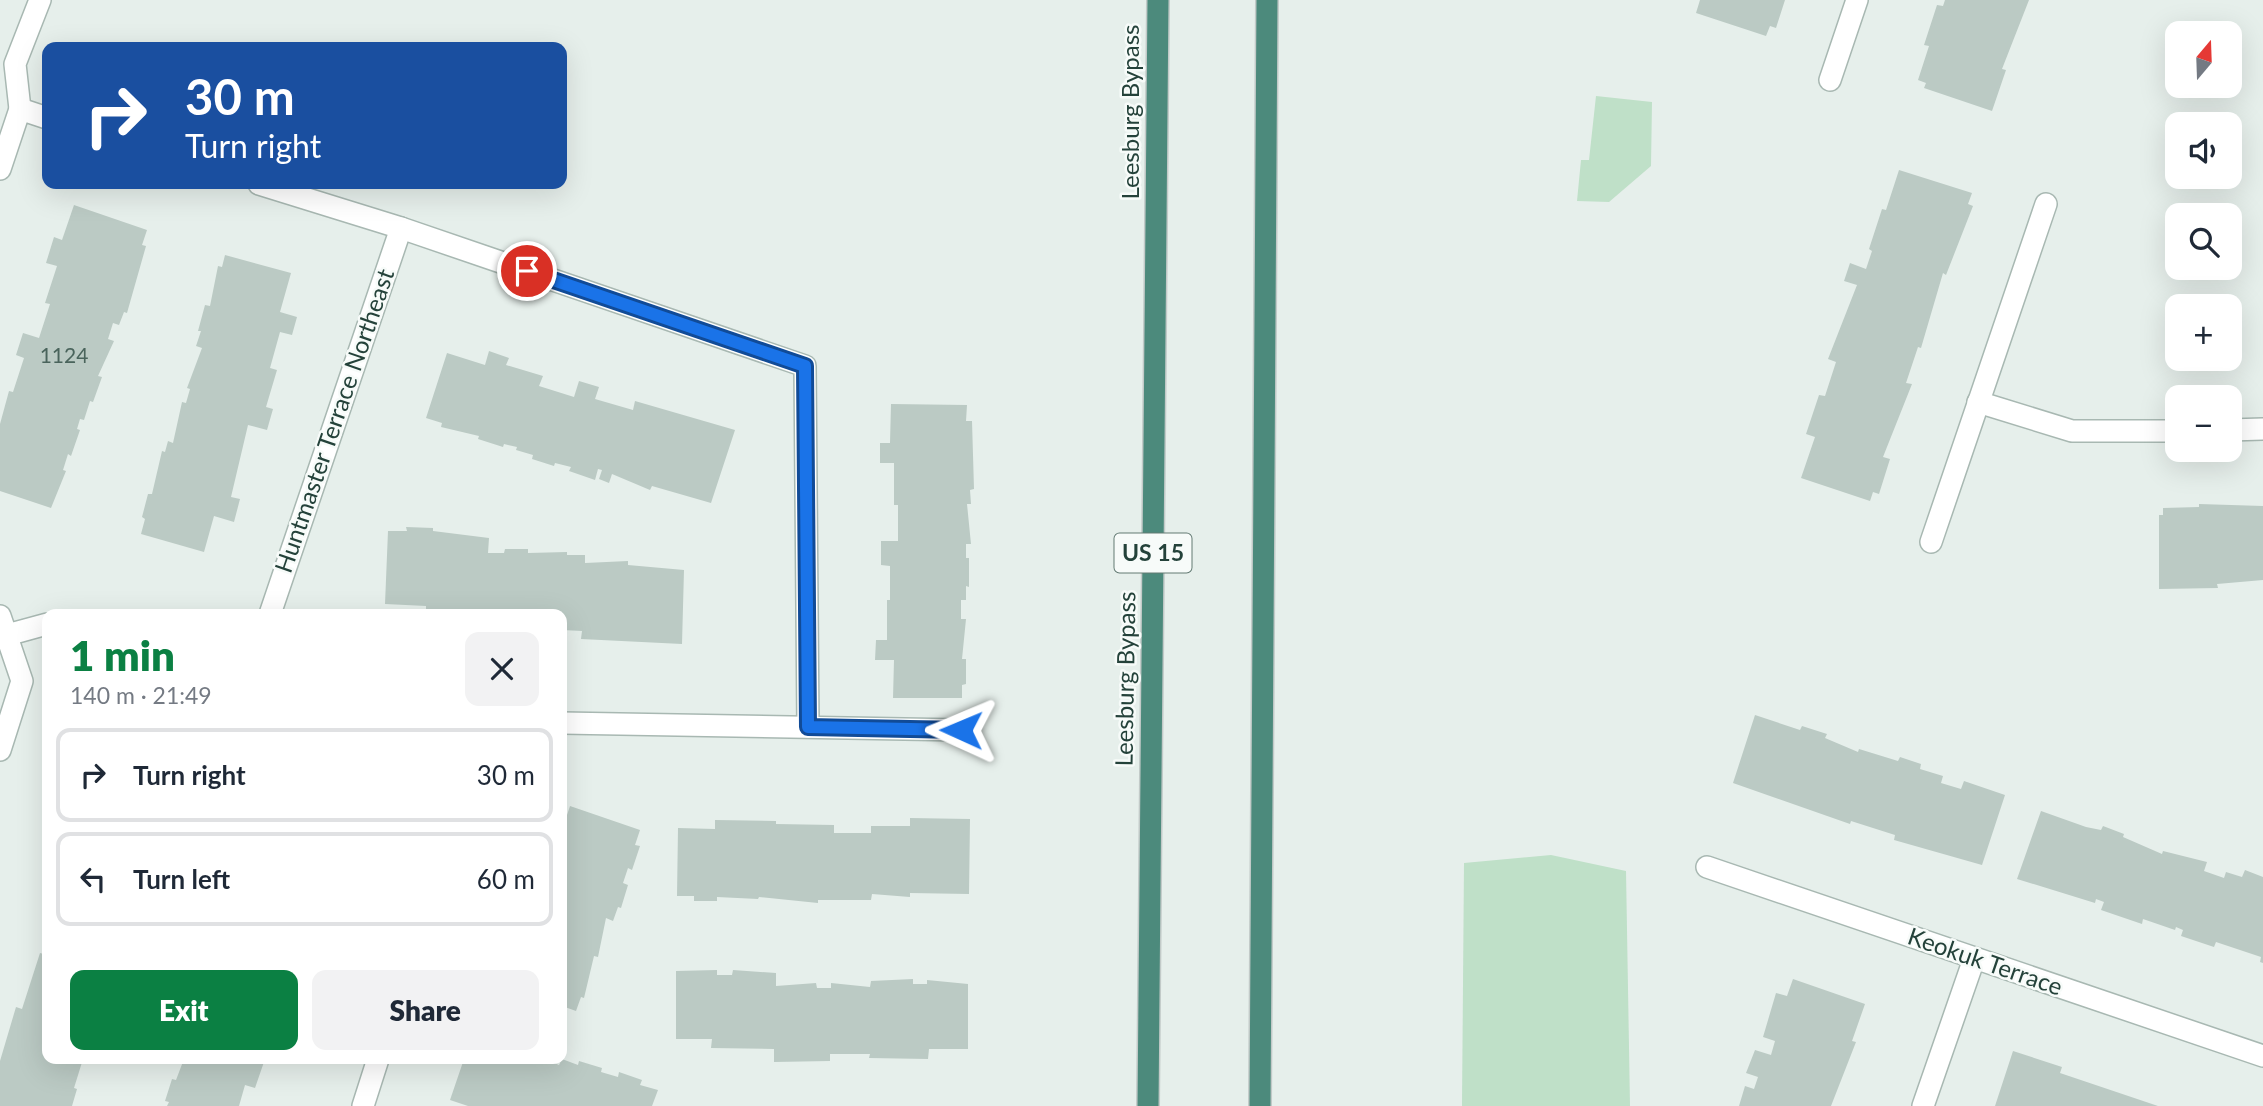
<!DOCTYPE html>
<meta charset="utf-8">
<style>
:root{--surface:#fff;--page:#f2f2f3;--text:#1f2937;--muted:#747a83;--line:#e0e1e3;--accent:#0b8043}
body{margin:0;font-family:Lato,sans-serif;background:var(--page);color:var(--text);height:100vh;display:flex;flex-direction:column;font-size:26px;white-space:nowrap}
*{box-sizing:border-box;margin:0}
p{font-size:23px;color:var(--muted)}
.icon{flex:none;width:38px;height:38px;fill:none;stroke:currentColor;stroke-width:2;stroke-linecap:round;stroke-linejoin:round}
.map{position:relative;flex:1;overflow:hidden}
.sheet{position:absolute;left:42px;top:609px;width:525px;height:455px;display:flex;flex-direction:column;background:var(--surface);border-radius:14px;box-shadow:0 7px 28px #0002}
.sheet>*{flex:none}
.top-card{position:absolute;left:42px;top:42px;width:525px;height:147px;border-radius:14px;box-shadow:0 7px 28px #0002;background:#1a4fa0;color:#fff;overflow:hidden}
.needle{width:46px;rotate:19deg}
.controls{position:absolute;left:2165px;top:21px;display:grid;gap:14px}
.controls a{display:grid;place-items:center;width:77px;height:77px;border-radius:14px;background:var(--surface);box-shadow:0 7px 28px #0002;font-size:35px}
.pin{position:absolute;display:grid;place-items:center;width:60px;height:60px;color:#fff;margin:-30px;border:4px solid #fff;border-radius:50%;box-shadow:0 2px 7px #0007}
.me{position:absolute;width:77px;margin:-38px;rotate:271deg;stroke-linejoin:round;filter:drop-shadow(0 0 5px #0008)}
.turn{display:flex;align-items:center;gap:24px;height:147px;padding:0 28px;font-size:32px}
.turn .icon{width:91px;height:91px;stroke-width:2.5}
.turn b{display:block;font-size:49px;line-height:60px}
.round{display:grid;place-items:center;flex:none;width:74px;height:74px;border-radius:14px;background:var(--page)}
.headline{display:flex;align-items:center;justify-content:space-between;height:119px;padding:0 28px}
h1{font-size:42px;font-weight:800;line-height:52px;color:var(--accent)}
.primary-button{display:flex;gap:14px;margin-top:auto;padding:14px 28px}
.primary-button a{flex:1;height:80px;border-radius:14px;background:var(--accent);color:#fff;font-size:28px;font-weight:800;line-height:80px;text-align:center}
.primary-button a+a{background:var(--page);color:var(--text)}
ul{padding:0;list-style:none}
li{display:flex;align-items:center;gap:21px;height:94px;margin:0 14px 10px;padding:0 14px;border:4px solid var(--line);border-radius:14px}
li div{flex:1}
li b{display:block;font-size:26px}
li em{font-style:normal}
.map>svg:first-child{display:block}
.green{fill:#bfe0c8}
.building{fill:#bbcac4}
.lines{fill:none;stroke-linecap:round;stroke-linejoin:round}
.service-casing{stroke:#a8b8b2;stroke-width:24}
.minor-casing{stroke:#a8b8b2;stroke-width:24}
.trunk-casing{stroke:#c2cac8;stroke-width:24}
.service{stroke:#fff;stroke-width:21}
.minor{stroke:#fff;stroke-width:21}
.trunk{stroke:#4c8a7c;stroke-width:21}
.route-casing{stroke:#114b97;stroke-width:18}
.route{stroke:#1a73e8;stroke-width:12}
.labels{text-anchor:middle;stroke-width:5;stroke-linejoin:round;paint-order:stroke}
.number-label{font-size:21px;fill:#4a645c}
.shield{fill:#f7fbf9;stroke:#637a73;stroke-width:2}
.shield-label{font-size:23px;font-weight:bold;fill:#24423a}
.street-label{font-size:24px;fill:#24423a;stroke:#f7fbf9}
</style>
<div class="map">
<svg width="2263" height="1106" viewBox="0 0 2263 1106">
<rect width="100%" height="100%" fill="#e6efeb"/>
<g class="green">
<polygon points="1596,96 1652,102 1651,166 1609,202 1577,201 1581,160 1589,160"/>
<polygon points="1551,855 1626,871 1630,1106 1462,1106 1464,863"/>
</g>
<g class="building">
<polygon points="1700,0 1785,0 1776,28 1770,26 1766,36 1696,13"/>
<polygon points="1945,0 2029,0 2002,69 2006,70 1992,111 1924,88 1926,83 1918,80 1929,46 1924,45 1937,5 1943,6"/>
<polygon points="1899,170 1972,193 1968,204 1973,206 1946,275 1943,273 1921,348 1918,347 1906,383 1912,384 1883,457 1890,459 1879,494 1873,492 1870,501 1801,478 1815,437 1806,434 1819,395 1825,396 1836,362 1828,359 1857,285 1844,281 1850,263 1866,269 1872,251 1869,249 1882,209 1886,210"/>
<polygon points="74,205 147,230 142,245 146,246 127,313 124,312 119,325 113,323 108,339 114,341 98,376 102,377 93,402 90,401 84,420 80,419 77,429 80,430 71,456 68,454 63,470 66,471 51,508 0,491 0,424 9,391 13,392 24,358 16,355 23,333 39,338 50,304 45,303 57,266 46,263 54,237 62,240"/>
<polygon points="225,255 291,273 280,312 297,317 292,335 280,332 270,368 277,370 266,407 273,409 267,430 248,425 231,497 240,499 234,522 214,516 204,552 141,534 145,519 142,517 148,494 152,494 162,451 165,452 168,441 173,443 182,402 186,403 190,389 187,388 202,348 196,346 201,331 198,331 205,305 210,306 218,266 222,267"/>
<polygon points="489,351 509,358 506,365 543,376 539,386 574,397 579,381 599,387 595,399 633,410 635,401 735,430 711,503 652,486 650,490 612,474 609,483 599,479 602,470 598,469 595,480 569,471 571,467 555,463 554,466 532,459 533,455 516,450 517,447 504,444 503,447 478,439 479,436 441,427 442,423 426,418 447,353 485,365"/>
<polygon points="891,404 967,405 966,421 972,421 974,489 970,490 971,504 967,504 971,544 966,544 966,558 969,558 969,587 966,586 966,600 961,600 961,619 966,619 962,659 966,659 966,684 962,685 962,698 893,698 894,660 875,660 876,640 887,640 887,600 890,600 890,566 881,565 881,541 898,541 898,505 894,505 894,463 880,463 880,443 890,443"/>
<polygon points="2199,504 2263,506 2263,580 2217,584 2218,588 2159,589 2159,515 2163,515 2163,508 2199,507"/>
<polygon points="406,527 433,528 433,531 489,538 488,553 504,553 505,549 528,549 528,553 567,552 567,555 585,555 585,563 628,561 628,565 684,570 682,644 581,639 582,631 562,630 562,614 485,614 485,612 426,610 426,606 385,604 388,531 407,531"/>
<polygon points="1755,715 1800,730 1802,726 1827,734 1825,738 1858,752 1859,749 1898,761 1900,757 1921,764 1920,769 1943,776 1941,783 1961,789 1964,781 2005,795 1982,865 1894,840 1895,835 1851,821 1850,824 1733,783"/>
<polygon points="570,806 640,830 635,845 640,846 632,870 628,868 623,883 628,885 621,908 618,907 613,921 606,918 598,957 594,956 584,998 581,997 576,1011 562,1006 562,830"/>
<polygon points="2041,811 2086,827 2101,830 2103,826 2124,834 2123,837 2162,854 2163,851 2207,862 2204,871 2224,878 2226,872 2242,877 2245,870 2263,877 2263,963 2260,962 2261,957 2216,942 2214,947 2181,936 2183,930 2176,927 2175,930 2143,919 2142,924 2101,910 2104,902 2096,899 2095,903 2017,879"/>
<polygon points="910,818 970,819 969,894 910,893 910,897 872,894 871,900 818,900 818,903 759,897 758,899 717,897 717,901 694,901 694,896 677,896 678,828 715,829 715,820 776,821 776,824 834,825 834,833 871,833 871,826 910,826"/>
<polygon points="40,953 47,955 47,1059 83,1059 74,1088 77,1089 72,1106 0,1106 0,1061 16,1007 22,1009"/>
<polygon points="717,970 717,975 732,975 733,970 776,973 776,986 816,983 817,988 831,988 831,983 870,987 871,981 913,979 913,984 927,984 927,980 968,984 968,1049 929,1049 928,1059 869,1058 870,1054 830,1054 830,1061 774,1062 774,1049 711,1048 712,1039 676,1039 676,971"/>
<polygon points="1793,979 1865,1004 1852,1041 1856,1042 1831,1106 1739,1106 1745,1086 1754,1089 1758,1077 1746,1073 1755,1050 1771,1055 1775,1041 1763,1037 1776,993 1787,996"/>
<polygon points="2013,1051 2062,1067 2060,1073 2158,1106 1995,1106"/>
<polygon points="184,1059 265,1059 255,1088 245,1085 239,1106 167,1106 169,1102 165,1101 172,1079 176,1080"/>
<polygon points="464,1059 545,1059 559,1065 562,1059 578,1065 579,1061 602,1068 601,1072 618,1077 619,1072 642,1080 640,1085 658,1090 652,1106 468,1106 450,1100"/>
</g>
<g class="lines">
<g class="service-casing">
<polyline id="service" points="20,109 15,64 40,0"/>
</g>
<g class="minor-casing">
<g id="minor">
<polyline points="1830,80 1857,0"/>
<polyline points="0,169 20,109 47,118"/>
<polyline points="259,184 401,228 805,366 808,727"/>
<polyline points="1978,402 2072,431 2177,431"/>
<polyline points="2230,430 2263,429"/>
<polyline points="1931,542 2046,204"/>
<polyline points="270,614 401,228"/>
<polyline points="0,616 22,681 0,750"/>
<polyline points="0,637 47,624"/>
<polyline points="562,723 961,730"/>
<polyline points="1707,867 2263,1056"/>
<polyline points="363,1106 378,1059"/>
<polyline points="1923,1106 1974,959"/>
</g>
</g>
<g class="trunk-casing">
<g id="trunk">
<polyline points="1148,1106 1158,0"/>
<polyline points="1260,1106 1267,0"/>
</g>
</g>
<use href="#service" class="service"/>
<use href="#minor" class="minor"/>
<use href="#trunk" class="trunk"/>
</g>
<g class="lines">
<g class="route-casing">
<polyline id="route" points="527,271 805,366 808,727 961,730"/>
</g>
<use href="#route" class="route"/>
</g>
<g class="labels">
<g class="number-label">
<text x="64" y="363">1124</text>
</g>
<rect class="shield" x="1114.5" y="533.5" width="77" height="39" rx="5"/>
<g class="shield-label">
<text x="1153" y="561">US 15</text>
</g>
<g class="street-label">
<text transform="translate(1131 112) rotate(-90)" y="8">Leesburg Bypass</text>
<text transform="translate(335 421) rotate(-71)" y="8">Huntmaster Terrace Northeast</text>
<text transform="translate(1126 679) rotate(-89)" y="8">Leesburg Bypass</text>
<text transform="translate(1985 962) rotate(19)" y="8">Keokuk Terrace</text>
</g>
</g>
</svg>
<div class="controls">
<a><svg class="needle" viewBox="-14 -14 28 28"><path d="M0-13l5 13h-10z" fill="#e53935"/><path d="M0 13l5-13h-10z" fill="#747a83"/></svg></a>
<a><svg class="icon" aria-label="sound" viewBox="0 0 24 24"><path d="M4 9h4l5-4v14l-5-4H4zM17 9q2 3 0 6"/></svg></a>
<a><svg class="icon" aria-label="search" viewBox="0 0 24 24"><circle cx="10" cy="10" r="6"/><path d="M15 15l6 6"/></svg></a>
<a>+</a>
<a>−</a>
</div>
<div class="pin" style="left:527px;top:271px;background:#d93025"><svg class="icon" aria-label="arrive" viewBox="0 0 24 24"><path d="M6 21V4h12l-3 4 3 4H6"/></svg></div>
<svg class="me" style="left:961px;top:730px" viewBox="-20 -20 40 40"><path d="M0-17L14 15 0 8-14 15z" fill="#1a73e8" stroke="#fff" stroke-width="4"/></svg>
<div class="top-card">
<div class="turn"><svg class="icon" aria-label="right" viewBox="0 0 24 24"><path d="M7 20v-9h11M14 6l5 5-5 5"/></svg><div><b>30 m</b>Turn right</div></div>
</div>
<section class="sheet">
<div class="headline"><div><h1>1 min</h1><p>140 m · 21:49</p></div><a class="round"><svg class="icon" aria-label="close" viewBox="0 0 24 24"><path d="M6 6l12 12M18 6L6 18"/></svg></a></div>
<ul>
<li><svg class="icon" aria-label="right" viewBox="0 0 24 24"><path d="M7 20v-9h11M14 6l5 5-5 5"/></svg><div><b>Turn right</b></div><em>30 m</em></li>
<li><svg class="icon" aria-label="left" viewBox="0 0 24 24"><path d="M17 20v-9H6M10 6l-5 5 5 5"/></svg><div><b>Turn left</b></div><em>60 m</em></li>
</ul>
<div class="primary-button"><a>Exit</a><a>Share</a></div>
</section>
</div>
